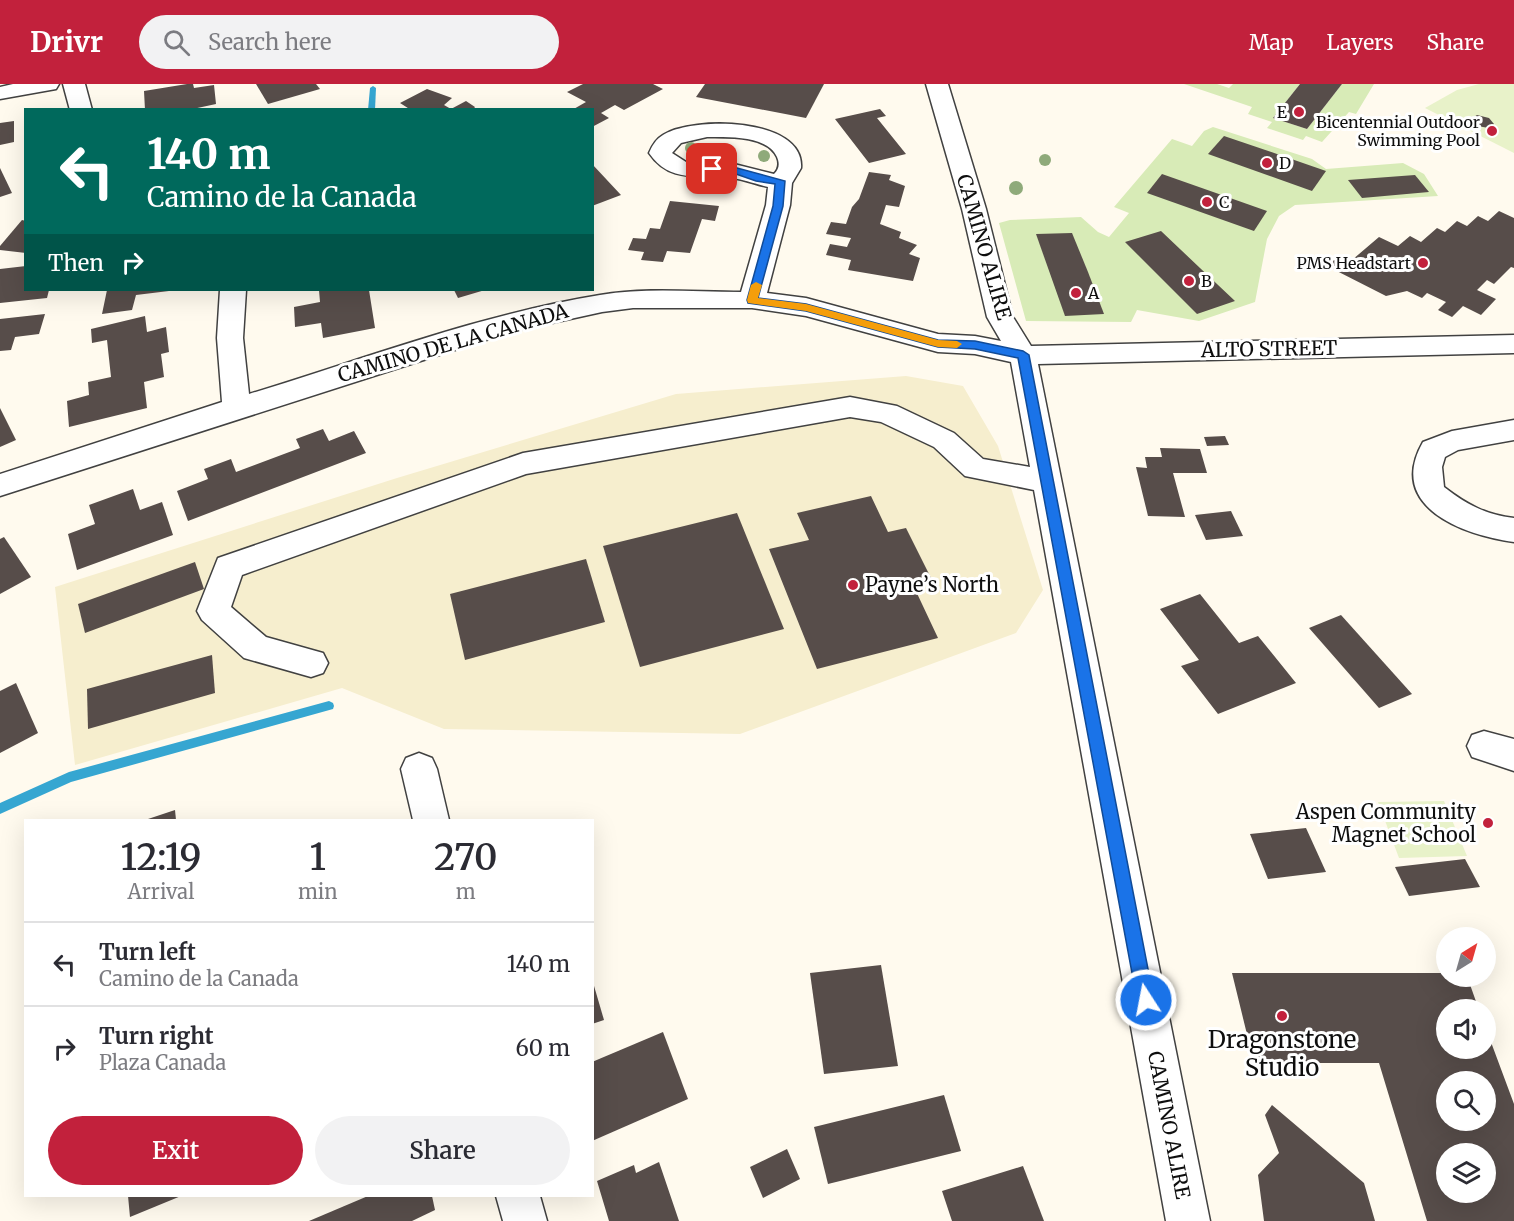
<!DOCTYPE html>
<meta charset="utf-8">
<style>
:root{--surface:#fff;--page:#f2f2f3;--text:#2b2b33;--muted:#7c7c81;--line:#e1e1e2;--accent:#c2213c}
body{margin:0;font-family:Merriweather,serif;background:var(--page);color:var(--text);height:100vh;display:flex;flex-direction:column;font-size:22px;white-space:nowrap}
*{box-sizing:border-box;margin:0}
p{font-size:20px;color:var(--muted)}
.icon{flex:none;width:33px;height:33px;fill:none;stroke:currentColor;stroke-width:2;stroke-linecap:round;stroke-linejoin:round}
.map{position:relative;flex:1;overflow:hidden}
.side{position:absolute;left:24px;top:735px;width:570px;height:378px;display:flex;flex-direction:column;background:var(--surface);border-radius:0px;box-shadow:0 6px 24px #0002}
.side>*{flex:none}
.banner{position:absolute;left:24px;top:24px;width:570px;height:183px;border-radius:0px;box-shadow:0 6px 24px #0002;background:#00695c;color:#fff;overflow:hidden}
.needle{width:39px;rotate:37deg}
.controls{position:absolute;left:1436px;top:843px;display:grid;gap:12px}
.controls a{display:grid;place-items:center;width:60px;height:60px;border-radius:50%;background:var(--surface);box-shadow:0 6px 24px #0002;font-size:30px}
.pin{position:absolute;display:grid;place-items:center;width:51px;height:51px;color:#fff;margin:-26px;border-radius:12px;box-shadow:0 3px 9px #0006}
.me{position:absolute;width:66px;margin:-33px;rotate:349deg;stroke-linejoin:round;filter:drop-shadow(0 0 4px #0008)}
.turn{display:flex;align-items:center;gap:21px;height:126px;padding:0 24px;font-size:27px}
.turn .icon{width:78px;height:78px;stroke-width:2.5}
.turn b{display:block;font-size:42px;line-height:51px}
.then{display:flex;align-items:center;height:57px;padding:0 24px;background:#0003;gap:12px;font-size:22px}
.eta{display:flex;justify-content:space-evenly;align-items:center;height:102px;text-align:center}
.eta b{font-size:36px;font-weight:600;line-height:42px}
.action{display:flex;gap:12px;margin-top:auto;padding:12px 24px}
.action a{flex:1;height:69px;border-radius:36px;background:var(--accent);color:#fff;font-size:24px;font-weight:600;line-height:69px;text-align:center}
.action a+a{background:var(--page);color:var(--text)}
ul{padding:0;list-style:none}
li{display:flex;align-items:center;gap:18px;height:84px;padding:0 24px;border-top:2px solid var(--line)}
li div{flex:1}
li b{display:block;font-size:22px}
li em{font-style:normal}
header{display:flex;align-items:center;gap:36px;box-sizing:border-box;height:84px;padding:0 30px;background:var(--accent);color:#fff}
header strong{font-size:28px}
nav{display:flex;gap:33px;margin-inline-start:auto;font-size:21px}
.search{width:420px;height:54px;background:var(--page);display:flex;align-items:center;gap:15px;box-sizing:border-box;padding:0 21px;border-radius:33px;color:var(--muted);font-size:22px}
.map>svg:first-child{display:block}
.farmland{fill:#f6eece}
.green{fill:#d8ebb7}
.pitch{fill:#e8f2c9}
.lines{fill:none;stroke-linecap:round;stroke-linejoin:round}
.stream{fill:#36a6d1;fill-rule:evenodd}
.building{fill:#574d4a;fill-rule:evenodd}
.minor-casing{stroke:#414141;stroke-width:3}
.minor{fill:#fff;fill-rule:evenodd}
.tree{fill:#8faa7a}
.route{fill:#1a73e8;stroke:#114b97;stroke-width:1.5}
.slow{fill:#f59e0b}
.poi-dot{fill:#c2213c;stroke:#fff;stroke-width:2}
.labels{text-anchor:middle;stroke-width:6;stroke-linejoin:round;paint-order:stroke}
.far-poi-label{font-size:16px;fill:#0e0e0e;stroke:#fff;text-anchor:start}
.street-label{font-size:20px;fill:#0e0e0e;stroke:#fff}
.poi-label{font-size:20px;fill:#0e0e0e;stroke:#fff;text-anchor:start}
.near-poi-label{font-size:24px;fill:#0e0e0e;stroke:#fff}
</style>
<header>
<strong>Drivr</strong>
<div class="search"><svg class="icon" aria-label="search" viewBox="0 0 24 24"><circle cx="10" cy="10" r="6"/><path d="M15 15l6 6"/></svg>Search here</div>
<nav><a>Map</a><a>Layers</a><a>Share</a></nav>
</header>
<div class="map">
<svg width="1514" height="1137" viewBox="0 0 1514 1137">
<rect width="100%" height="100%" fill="#fffaee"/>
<polygon class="farmland" points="906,292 963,302 998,362 1043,506 1016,549 740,650 444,645 342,604 75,681 55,503 397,394 676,310"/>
<g class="green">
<polygon points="1184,0 1217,0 1229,4 1233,0 1300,0 1273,34 1307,45 1342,0 1374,0 1356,30 1349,28 1322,58 1306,52 1303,56 1267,44 1272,38 1248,30 1252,23"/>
<polygon points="1213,43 1312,75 1326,85 1403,79 1424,90 1438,112 1295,121 1279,132 1267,155 1255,218 1199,237 1137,226 1131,238 1026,237 999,139 1010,136 1081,133 1098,148 1109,153 1129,129 1114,123 1172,55 1192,62 1204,47"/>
</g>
<g class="pitch">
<polygon points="1479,0 1514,0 1514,69 1425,24 1457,6"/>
<polygon points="1444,717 1467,772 1399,774 1378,718"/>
</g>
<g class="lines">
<g class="stream">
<polygon points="373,2 376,4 375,26 368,26 370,4"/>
<polygon points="329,617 333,619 334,622 333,625 71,698 0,730 0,719 69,688"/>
</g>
</g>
<g class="building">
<polygon points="187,0 193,0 194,4 214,1 216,20 188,26 145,26 144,7"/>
<polygon points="256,0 316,0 320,5 268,20"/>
<polygon points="583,0 653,0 663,5 624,26 615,21 601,29 609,34 592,43 592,26 572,26 586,18 567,8"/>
<polygon points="705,0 824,0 806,34 696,13"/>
<polygon points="1300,0 1342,0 1307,45 1273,34"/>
<polygon points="427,5 452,14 444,21 451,25 466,17 475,23 473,26 411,26 400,19"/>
<polygon points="880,25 886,32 877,34 906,70 869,79 835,35"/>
<polygon points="1477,31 1489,34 1494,40 1489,44 1477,42 1471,35"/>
<polygon points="14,37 14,58 0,61 0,39"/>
<polygon points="1224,52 1277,70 1326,87 1312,107 1208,70"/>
<polygon points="592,80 621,111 592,122"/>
<polygon points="0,84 12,109 0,113"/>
<polygon points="869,88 891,91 889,96 905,102 899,123 886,121 880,140 901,148 899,154 917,161 909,170 920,174 913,197 848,186 851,176 826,171 830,160 847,163 851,154 826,150 831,138 846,140 852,123 859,115"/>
<polygon points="1162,90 1216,109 1267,127 1254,147 1147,109"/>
<polygon points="1415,91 1429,108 1362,114 1348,96"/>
<polygon points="670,117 719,122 715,137 702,135 690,169 667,167 663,178 641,176 644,168 628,166 633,154 646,155 650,144 660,145"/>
<polygon points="1499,127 1514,134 1514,184 1511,183 1494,200 1487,196 1477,206 1496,215 1481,231 1463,222 1452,233 1438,226 1446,218 1427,209 1422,214 1407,207 1386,212 1327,182 1341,170 1352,176 1379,153 1398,162 1410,152 1421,158 1437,144 1445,148 1457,137 1467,142 1478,132 1488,137"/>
<polygon points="22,136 26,137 26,169 0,166 0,162"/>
<polygon points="1161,147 1200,184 1235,217 1197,230 1125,158"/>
<polygon points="1072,149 1088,188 1104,230 1065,232 1036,150"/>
<polygon points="26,182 26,206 49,206 47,214 0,219 0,185"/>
<polygon points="107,206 169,206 169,207 136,211 132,226 102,230"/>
<polygon points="319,206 369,206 375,244 323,254 321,239 295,243 294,223 320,218"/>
<polygon points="454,206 485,206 458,214"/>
<polygon points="45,230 39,250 15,253 11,266 0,267 0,235"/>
<polygon points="145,232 147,248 166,243 169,268 161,270 164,293 144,298 147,324 69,343 67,317 89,311 88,298 111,293 107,256 92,259 91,245"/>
<polygon points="0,324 16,356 0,363"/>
<polygon points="323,345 329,357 354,347 366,369 188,437 177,407 208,395 204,385 231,375 236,388 300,364 296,355"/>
<polygon points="1225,352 1229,361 1207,362 1204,353"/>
<polygon points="1160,364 1200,365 1207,389 1173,389 1185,433 1148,432 1136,383 1147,384 1145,373 1162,373"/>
<polygon points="133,405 140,426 162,418 173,451 77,486 68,450 95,440 89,421"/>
<polygon points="871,412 888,448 906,444 933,498 914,503 938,554 817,585 769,465 809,456 797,429"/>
<polygon points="1231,427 1243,452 1206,456 1195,431"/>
<polygon points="737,429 784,545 640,583 603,462"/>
<polygon points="4,453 31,493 0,510 0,455"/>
<polygon points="586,475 605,538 465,576 450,510"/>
<polygon points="195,478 204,505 85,549 78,520"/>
<polygon points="1200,510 1239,559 1258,552 1296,599 1218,630 1181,582 1199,576 1160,525"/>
<polygon points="1341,531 1412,610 1379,624 1309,544"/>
<polygon points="212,571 215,609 88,645 87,605"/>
<polygon points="16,599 38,649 0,669 0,607"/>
<polygon points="175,726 176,736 145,736"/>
<polygon points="1306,744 1326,788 1268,795 1250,750"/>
<polygon points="1465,775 1480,803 1409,812 1395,783"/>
<polygon points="881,881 898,982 824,990 810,889"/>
<path d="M1232,889H1446V892H1467L1479,926H1446V964H1485V942L1514,1020V1137H1427L1379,979H1254ZM1446,998H1485V1036H1446ZM1446,1070H1485V1108H1446Z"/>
<polygon points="592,895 604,936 592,940"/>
<polygon points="663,948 688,1015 592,1057 592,978"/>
<polygon points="944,1011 961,1067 828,1100 814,1043"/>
<polygon points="1272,1021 1364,1099 1375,1137 1264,1137 1258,1091 1279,1069 1265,1031"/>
<polygon points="787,1065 800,1095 763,1114 750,1083"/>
<polygon points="659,1078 679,1137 609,1137 597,1097 634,1081 636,1089"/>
<polygon points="1023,1082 1044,1137 952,1137 942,1107"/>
<polygon points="128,1112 181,1112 130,1133"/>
<polygon points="368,1112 432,1112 435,1126 412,1137 309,1137"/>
</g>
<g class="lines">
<g class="minor-casing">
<g id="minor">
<polygon points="13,0 59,0 56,5 0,15 0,3"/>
<polygon points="63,0 85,0 92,26 70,26"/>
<path d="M926,0H948L986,125L1013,233L1031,262L1514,251V269L1038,280L1210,1137H1166L1034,406L965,392L934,363L881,338L850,333L526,390L242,491L231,523L266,553L323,569L328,579L323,589L311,593L244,574L202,536L197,527L218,474L523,369L850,313L897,322L954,349L983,375L1030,383L1011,278L975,270L938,268L806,232L752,224H633L602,228L511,248L0,412V390L222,318L217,254L220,206H246L243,254L249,310C364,275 482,230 600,211C646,203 695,208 741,208L766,121L768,103C755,100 743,95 731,94C699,90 670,100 649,69C652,62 656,55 663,51C692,32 805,33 801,84L792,99L790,121L767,209L806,214L938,250L975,252L1001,257L987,233L962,125ZM707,53C727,53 767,51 777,73C780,80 779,85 774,90L734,80L686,78L672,69L681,59Z"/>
<path d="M1514,336V356L1458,366L1445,373L1442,383L1444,403C1466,420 1486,431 1514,434V458C1463,451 1386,423 1423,358L1452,347Z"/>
<polygon points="1484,647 1514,655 1514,687 1472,673 1467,662 1472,651"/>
<polygon points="419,669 432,674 437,685 449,736 413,736 401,685 406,674"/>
<polygon points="496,1112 540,1112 547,1137 503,1137"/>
</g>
</g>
<use href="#minor" class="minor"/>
</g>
<g class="tree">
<circle cx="691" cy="64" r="6"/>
<circle cx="764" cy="72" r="6"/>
<circle cx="1045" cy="76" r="6"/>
<circle cx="1016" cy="104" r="7"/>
</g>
<polygon class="route" points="712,82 737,84 785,97 783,122 758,214 806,220 938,256 975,257 1023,267 1029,271 1154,916 1151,922 1146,924 1140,922 1137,916 1018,274 975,265 938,263 806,227 748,219 747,216 773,122 775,100 756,97 736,90 709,87 709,83"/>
<polygon class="slow" points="756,198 762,201 758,214 806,220 938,256 957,257 962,260 957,264 938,263 806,227 748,219 747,216 751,201"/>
<g class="poi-dot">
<circle cx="1299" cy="28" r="6"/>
<circle cx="1492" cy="47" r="6"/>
<circle cx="1267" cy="79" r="6"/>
<circle cx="1207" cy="118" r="6"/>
<circle cx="1423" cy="179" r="6"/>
<circle cx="1189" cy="197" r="6"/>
<circle cx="1076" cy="209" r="6"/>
<circle cx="853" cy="501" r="6"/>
<circle cx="1488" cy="739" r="6"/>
<circle cx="1282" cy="932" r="6"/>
</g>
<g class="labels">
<g class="far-poi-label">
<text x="1287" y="34" text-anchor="end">E</text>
<text x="1480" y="44" text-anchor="end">Bicentennial Outdoor<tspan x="1480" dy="18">Swimming Pool</tspan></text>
<text x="1279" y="85">D</text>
<text x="1219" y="124">C</text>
<text x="1411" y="185" text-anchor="end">PMS Headstart</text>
<text x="1201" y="203">B</text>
<text x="1088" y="215">A</text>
</g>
<g class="street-label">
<text transform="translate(984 163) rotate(74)" y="7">CAMINO ALIRE</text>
<text transform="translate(453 259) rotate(-16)" y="7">CAMINO DE LA CANADA</text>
<text transform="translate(1269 265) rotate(-1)" y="7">ALTO STREET</text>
<text transform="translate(1169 1041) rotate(79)" y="7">CAMINO ALIRE</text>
</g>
<g class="poi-label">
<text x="865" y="508">Payne’s North</text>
<text x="1476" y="735" text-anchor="end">Aspen Community<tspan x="1476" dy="23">Magnet School</tspan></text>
</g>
<g class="near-poi-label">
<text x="1282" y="964">Dragonstone<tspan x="1282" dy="28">Studio</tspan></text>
</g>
</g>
</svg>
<div class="controls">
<a><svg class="needle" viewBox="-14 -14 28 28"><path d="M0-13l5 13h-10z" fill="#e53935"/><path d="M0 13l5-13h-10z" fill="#7c7c81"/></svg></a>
<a><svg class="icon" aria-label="sound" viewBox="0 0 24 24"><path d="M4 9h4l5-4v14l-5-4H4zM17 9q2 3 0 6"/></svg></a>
<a><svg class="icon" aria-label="search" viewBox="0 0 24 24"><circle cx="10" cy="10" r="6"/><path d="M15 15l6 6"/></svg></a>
<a><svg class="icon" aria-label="layers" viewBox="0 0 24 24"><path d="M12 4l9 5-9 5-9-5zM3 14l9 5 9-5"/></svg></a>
</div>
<div class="pin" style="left:712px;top:85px;background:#d93025"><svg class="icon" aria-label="arrive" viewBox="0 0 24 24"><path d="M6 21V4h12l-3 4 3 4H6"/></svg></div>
<svg class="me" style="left:1146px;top:916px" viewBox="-20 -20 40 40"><circle r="17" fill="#1a73e8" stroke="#fff" stroke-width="3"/><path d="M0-11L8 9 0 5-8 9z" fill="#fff"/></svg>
<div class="banner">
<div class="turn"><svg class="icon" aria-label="left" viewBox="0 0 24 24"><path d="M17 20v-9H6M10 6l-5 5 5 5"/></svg><div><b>140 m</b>Camino de la Canada</div></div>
<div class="then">Then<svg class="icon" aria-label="right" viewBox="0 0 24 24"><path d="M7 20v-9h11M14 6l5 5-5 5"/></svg></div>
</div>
<section class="side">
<div class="eta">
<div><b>12:19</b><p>Arrival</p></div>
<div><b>1</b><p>min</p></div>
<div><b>270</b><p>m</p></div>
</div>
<ul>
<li><svg class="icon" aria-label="left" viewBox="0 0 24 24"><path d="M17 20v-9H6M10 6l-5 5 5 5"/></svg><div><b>Turn left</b><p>Camino de la Canada</p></div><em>140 m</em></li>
<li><svg class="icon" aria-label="right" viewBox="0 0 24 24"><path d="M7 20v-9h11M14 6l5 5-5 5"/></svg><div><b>Turn right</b><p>Plaza Canada</p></div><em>60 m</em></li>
</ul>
<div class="action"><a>Exit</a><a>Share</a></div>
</section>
</div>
